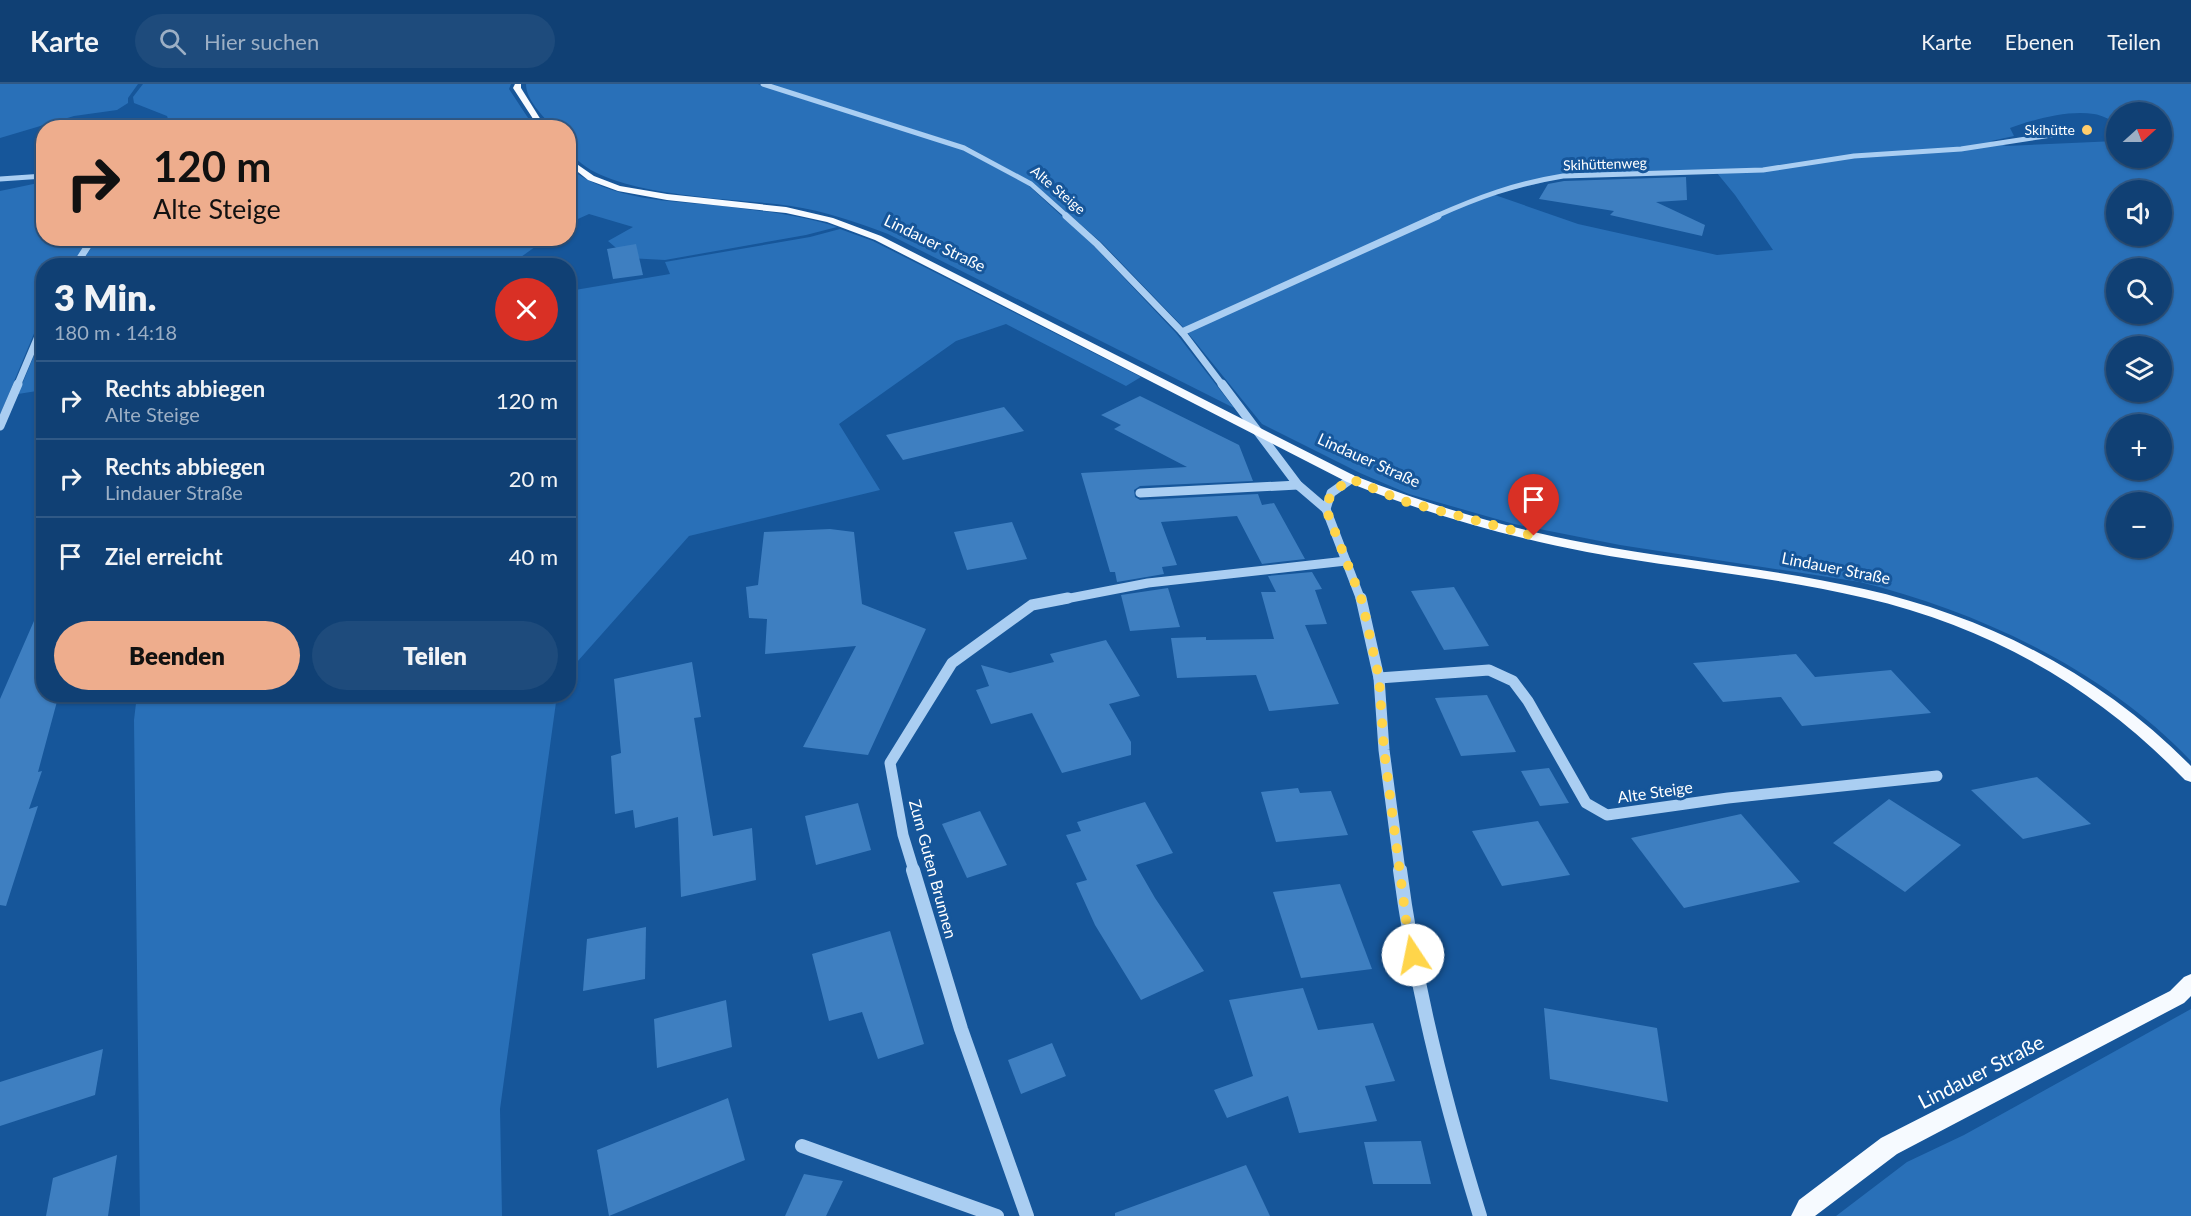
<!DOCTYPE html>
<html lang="de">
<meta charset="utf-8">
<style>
:root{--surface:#104074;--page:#1e4b7c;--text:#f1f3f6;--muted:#9cafc5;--line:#305986;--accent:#eead8d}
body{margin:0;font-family:Lato,sans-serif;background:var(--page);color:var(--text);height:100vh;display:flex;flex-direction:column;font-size:22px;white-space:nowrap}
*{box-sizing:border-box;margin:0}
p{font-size:20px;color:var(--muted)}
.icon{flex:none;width:33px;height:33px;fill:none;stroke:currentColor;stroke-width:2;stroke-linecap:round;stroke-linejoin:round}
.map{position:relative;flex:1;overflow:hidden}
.drawer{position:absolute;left:36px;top:174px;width:540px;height:444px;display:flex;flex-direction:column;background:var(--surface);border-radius:24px;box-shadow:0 2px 4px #0004,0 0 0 2px var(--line)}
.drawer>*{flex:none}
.guide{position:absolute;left:36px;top:36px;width:540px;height:126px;border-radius:24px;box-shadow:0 2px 4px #0004,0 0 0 2px var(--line);background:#eead8d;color:#111;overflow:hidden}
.needle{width:39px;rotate:69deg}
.fabs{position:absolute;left:2106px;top:18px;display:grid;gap:12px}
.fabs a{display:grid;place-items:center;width:66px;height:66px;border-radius:50%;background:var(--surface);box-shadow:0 2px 4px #0004,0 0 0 2px var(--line);font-size:30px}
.pin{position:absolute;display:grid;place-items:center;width:51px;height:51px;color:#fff;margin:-62px -26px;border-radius:50% 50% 50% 0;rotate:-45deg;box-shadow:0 0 6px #0007}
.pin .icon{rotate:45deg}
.me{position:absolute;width:66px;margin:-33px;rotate:349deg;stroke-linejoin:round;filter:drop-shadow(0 0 4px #0008)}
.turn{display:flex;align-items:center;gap:21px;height:126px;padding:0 18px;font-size:27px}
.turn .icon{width:78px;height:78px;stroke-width:2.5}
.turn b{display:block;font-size:42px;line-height:51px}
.round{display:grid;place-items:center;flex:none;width:63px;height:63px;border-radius:32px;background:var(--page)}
.summary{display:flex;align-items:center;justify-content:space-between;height:102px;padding:0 18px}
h1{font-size:36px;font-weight:800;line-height:45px}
.cta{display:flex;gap:12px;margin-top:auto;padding:12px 18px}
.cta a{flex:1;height:69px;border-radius:36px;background:var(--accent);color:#111;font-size:24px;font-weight:800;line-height:69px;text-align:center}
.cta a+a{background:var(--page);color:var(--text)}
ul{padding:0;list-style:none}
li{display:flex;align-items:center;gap:18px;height:78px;padding:0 18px;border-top:2px solid var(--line)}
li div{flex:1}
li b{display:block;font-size:22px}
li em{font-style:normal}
header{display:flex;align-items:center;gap:36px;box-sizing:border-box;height:84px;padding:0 30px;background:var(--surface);border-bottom:2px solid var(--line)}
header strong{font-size:28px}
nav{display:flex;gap:33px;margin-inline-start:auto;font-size:21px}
.search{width:420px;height:54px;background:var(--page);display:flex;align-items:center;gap:15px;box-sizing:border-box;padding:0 21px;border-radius:33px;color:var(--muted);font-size:22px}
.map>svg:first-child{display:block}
.green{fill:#2970b8;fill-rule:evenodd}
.building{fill:#3e7fc1}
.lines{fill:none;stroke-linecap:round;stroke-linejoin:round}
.minor-far4{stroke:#aacef2;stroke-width:5}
.minor-far3{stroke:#aacef2;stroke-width:7}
.minor-far2{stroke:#aacef2;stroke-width:9}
.minor-far1{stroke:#aacef2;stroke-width:11}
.minor{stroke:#aacef2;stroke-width:14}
.major{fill:#f6faff;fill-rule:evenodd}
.route{stroke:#ffd54a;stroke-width:10;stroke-dasharray:0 18}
.poi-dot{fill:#ffcd6c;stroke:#16569a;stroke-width:2}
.labels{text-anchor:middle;stroke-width:6;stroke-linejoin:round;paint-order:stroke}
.far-poi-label{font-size:14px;fill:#fff;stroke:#16569a;text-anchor:end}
.far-street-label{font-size:14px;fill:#fff;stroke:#16569a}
.street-label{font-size:16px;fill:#fff;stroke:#16569a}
.near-street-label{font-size:20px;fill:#fff;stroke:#16569a}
</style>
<header>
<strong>Karte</strong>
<div class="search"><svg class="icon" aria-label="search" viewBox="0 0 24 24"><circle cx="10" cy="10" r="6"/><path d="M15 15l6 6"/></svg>Hier suchen</div>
<nav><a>Karte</a><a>Ebenen</a><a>Teilen</a></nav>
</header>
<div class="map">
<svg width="2191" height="1132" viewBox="0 0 2191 1132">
<rect width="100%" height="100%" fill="#16569a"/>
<g class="green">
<polygon points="0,0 138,0 128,14 128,19 117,26 74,32 0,54"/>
<polygon points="143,0 511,0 509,5 534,43 171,43 167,32 134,19 133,13"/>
<path d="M526,0H758L962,65L1028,101L1093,161L1176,249L1234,324L888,150C856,138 825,127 791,122C741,114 595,114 570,66C567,60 569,50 568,44L553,43C543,32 526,16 526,0Z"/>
<path d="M769,0H2191V677C2105,586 1980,528 1860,498L1620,461L1514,440L1409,410L1360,389L1262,340L1183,243L1102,159L1034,100L968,63ZM2116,28H2162V74H2116V57L2006,62L1991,57L2014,52L2010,44C2035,35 2068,26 2094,30C2102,31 2110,36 2116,39ZM1717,89L1735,111L1773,166L1717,171L1578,140L1492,110L1566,93ZM2116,106H2162V152H2116ZM2116,184H2162V230H2116ZM2116,262H2162V308H2116ZM2116,340H2162V386H2116ZM2116,418H2162V464H2116Z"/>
<path d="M568,83C610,117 672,117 723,122C761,127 800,131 837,143L806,151L665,176L628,174L608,157L633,143L589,130L569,139Z"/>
<polygon points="43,98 44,154 90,155 72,181 44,182 43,228 0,331 0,107"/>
<polygon points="840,145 873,157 1141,293 1126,302 1006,240 956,257 839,340 880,406 689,452 569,587 569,207 670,190 665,178 810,153"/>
<polygon points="97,155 546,155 514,178 515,181 79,182"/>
<polygon points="43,250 43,306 18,310"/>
<polygon points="137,611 557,611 500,1025 502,1132 140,1132 134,636"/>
<polygon points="2191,925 2191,1132 1836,1132 1907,1078 1964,1051"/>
</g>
<g class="building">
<polygon points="1686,93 1687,116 1656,118 1705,141 1702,152 1610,131 1614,127 1539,115 1548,100 1564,97"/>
<polygon points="636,160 643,191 613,195 607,165"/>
<polygon points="1140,312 1239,361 1253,397 1140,402 1134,406 1135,413 1140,416 1258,410 1262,421 1274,419 1305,475 1262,480 1237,432 1161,438 1177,481 1162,483 1164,490 1117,498 1115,488 1110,488 1081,389 1187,383 1114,345 1121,341 1101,331"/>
<polygon points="1004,323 1024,347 903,376 886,351"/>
<polygon points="1012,438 1027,475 967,486 954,448"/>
<polygon points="830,445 854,448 862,520 926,545 868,671 803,663 856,562 765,570 767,535 749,534 746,503 758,501 764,448"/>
<polygon points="1312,488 1322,505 1315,506 1327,540 1305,541 1339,620 1269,627 1256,591 1177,594 1171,554 1206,553 1206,556 1274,555 1261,508 1276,508 1268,492"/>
<polygon points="1454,503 1489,562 1444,566 1411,507"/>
<polygon points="1168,504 1180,543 1130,547 1121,511"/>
<polygon points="44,514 44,610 59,610 38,688 42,687 29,725 38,722 6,822 0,821 0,615"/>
<polygon points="1106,556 1140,612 1109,620 1131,658 1131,671 1062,689 1032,629 991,640 976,606 989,602 981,581 1010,589 1054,578 1050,570"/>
<polygon points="1796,570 1815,593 1891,586 1931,629 1802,642 1781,613 1723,618 1693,579"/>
<polygon points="692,578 701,633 694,634 713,752 752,744 756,796 681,813 678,733 635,744 633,726 615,730 611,672 621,669 614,595"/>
<polygon points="1487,611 1516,668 1461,672 1435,614"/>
<polygon points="1549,684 1569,719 1540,722 1521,687"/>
<polygon points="2037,693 2091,740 2023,755 1971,706"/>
<polygon points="1298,704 1300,709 1331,707 1348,751 1276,758 1261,708"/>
<polygon points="1889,715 1961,761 1905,808 1833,759"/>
<polygon points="1145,718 1173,769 1136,781 1155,814 1204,887 1141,916 1095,841 1076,799 1087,796 1066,751 1081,747 1077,738"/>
<polygon points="858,719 871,766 816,781 805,732"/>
<polygon points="980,727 1007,781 967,794 942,740"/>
<polygon points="1741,730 1800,798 1684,824 1631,754"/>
<polygon points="1538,737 1570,791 1502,802 1472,747"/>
<polygon points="1340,800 1372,885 1301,894 1273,808"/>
<polygon points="646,843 645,895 583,907 587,855"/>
<polygon points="890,847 924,960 878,975 862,928 829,937 812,870"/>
<polygon points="1303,904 1318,946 1373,939 1395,997 1365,1002 1377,1037 1299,1049 1288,1012 1227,1034 1214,1006 1253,992 1229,916"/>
<polygon points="726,916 732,963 657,984 654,935"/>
<polygon points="1544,924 1657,944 1668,1018 1550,995"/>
<polygon points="1052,959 1066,992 1021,1010 1008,976"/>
<polygon points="103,965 95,1011 0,1042 0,998"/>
<polygon points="728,1014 745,1076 609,1132 597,1066"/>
<polygon points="1421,1057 1431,1100 1373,1100 1364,1058"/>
<polygon points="117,1071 108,1132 46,1132 53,1094"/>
<polygon points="1246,1081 1270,1132 1115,1132 1115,1129"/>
<polygon points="804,1090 843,1097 826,1132 785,1132"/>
</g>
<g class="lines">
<g class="minor-far4">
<polyline points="763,0 964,64 1031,100 1068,133"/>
<polyline points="0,95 44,92"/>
<path d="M1434,133C1479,113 1514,100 1563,92L1763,86L1854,72L1961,65L2058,50"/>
</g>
<g class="minor-far3">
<polyline points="1066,132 1097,160 1182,248 1223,302"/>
<polyline points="75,182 93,154"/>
<polyline points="1182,248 1438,132"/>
<polyline points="17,302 44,238"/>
</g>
<g class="minor-far2">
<polyline points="1222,300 1298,401 1326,425"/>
<polyline points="0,342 18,300"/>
<polyline points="1351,395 1331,409 1326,425 1361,516"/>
<polyline points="1140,409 1298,401"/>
<polyline points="1060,516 1148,499 1346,477"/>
</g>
<g class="minor-far1">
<polyline points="1361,514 1379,594 1384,666 1400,787"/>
<polyline points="1379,594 1489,586 1513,597 1528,617 1586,719 1607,731 1728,714 1937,692"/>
<polyline points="914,787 903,751 890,679 952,579 1032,521 1068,514"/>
</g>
<g class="minor">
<polyline points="913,786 961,945 1027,1132"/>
<path d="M1400,786C1415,903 1445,1019 1480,1132"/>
<polyline points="802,1062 997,1132"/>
</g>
<g class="major">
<polygon points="515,0 521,0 521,4 546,44 539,44 513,4"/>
<path d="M568,74L594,92L620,102L667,110L786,123L833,134L881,152L1355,392C1431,422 1507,444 1586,459C1678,477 1773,484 1864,505C1989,533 2101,591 2191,682V698L2185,696C2096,604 1991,543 1865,514C1774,492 1679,485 1587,468C1504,452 1425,429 1347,398L875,156L827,138L786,129L667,116L618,107L588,96L568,80Z"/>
<polygon points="2191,890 2191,912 2184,919 1897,1070 1815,1132 1791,1132 1799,1116 1881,1054 2170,907 2184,893"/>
</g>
</g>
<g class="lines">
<polyline class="route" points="1413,871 1408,851 1384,666 1379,594 1362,517 1326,425 1331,409 1351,395 1403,417 1534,452"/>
</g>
<circle class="poi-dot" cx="2087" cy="46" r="6"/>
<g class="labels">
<g class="far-poi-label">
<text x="2075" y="51">Skihütte</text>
</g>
<g class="far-street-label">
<text transform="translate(1605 80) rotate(-2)" y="5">Skihüttenweg</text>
<text transform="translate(1058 106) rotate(40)" y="5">Alte Steige</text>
</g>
<g class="street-label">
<text transform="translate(935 159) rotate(26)" y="6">Lindauer Straße</text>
<text transform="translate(1369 376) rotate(24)" y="6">Lindauer Straße</text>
<text transform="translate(1836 484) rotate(11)" y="6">Lindauer Straße</text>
<text transform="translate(1655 708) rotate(-8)" y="6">Alte Steige</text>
<text transform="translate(933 785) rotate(75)" y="6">Zum Guten Brunnen</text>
</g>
<g class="near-street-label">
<text transform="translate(1981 988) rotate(-27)" y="7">Lindauer Straße</text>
</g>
</g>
</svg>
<div class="fabs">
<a><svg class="needle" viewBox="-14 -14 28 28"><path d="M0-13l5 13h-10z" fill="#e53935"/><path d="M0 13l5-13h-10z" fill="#9cafc5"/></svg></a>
<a><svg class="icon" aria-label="sound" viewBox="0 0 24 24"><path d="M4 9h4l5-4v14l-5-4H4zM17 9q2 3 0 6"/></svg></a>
<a><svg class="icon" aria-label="search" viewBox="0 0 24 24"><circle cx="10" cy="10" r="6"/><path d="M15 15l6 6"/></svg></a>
<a><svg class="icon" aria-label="layers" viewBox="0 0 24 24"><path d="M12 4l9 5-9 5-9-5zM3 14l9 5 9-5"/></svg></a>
<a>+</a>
<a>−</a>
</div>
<div class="pin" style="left:1534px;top:452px;background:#d93025"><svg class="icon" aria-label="arrive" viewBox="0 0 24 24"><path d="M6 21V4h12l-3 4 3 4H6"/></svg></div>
<svg class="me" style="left:1413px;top:871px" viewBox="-20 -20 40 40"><circle r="19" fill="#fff"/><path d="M0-13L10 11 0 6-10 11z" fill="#ffd54a"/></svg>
<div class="guide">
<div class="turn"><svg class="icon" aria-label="right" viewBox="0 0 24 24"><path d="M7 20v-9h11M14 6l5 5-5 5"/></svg><div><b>120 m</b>Alte Steige</div></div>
</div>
<section class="drawer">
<div class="summary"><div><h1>3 Min.</h1><p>180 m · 14:18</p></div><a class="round" style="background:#d93025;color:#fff"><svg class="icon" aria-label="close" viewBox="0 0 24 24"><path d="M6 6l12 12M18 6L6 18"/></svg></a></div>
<ul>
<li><svg class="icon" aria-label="right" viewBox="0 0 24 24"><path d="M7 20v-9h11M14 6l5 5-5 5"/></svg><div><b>Rechts abbiegen</b><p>Alte Steige</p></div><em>120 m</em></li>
<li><svg class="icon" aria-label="right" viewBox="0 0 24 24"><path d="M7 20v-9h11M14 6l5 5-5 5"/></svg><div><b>Rechts abbiegen</b><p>Lindauer Straße</p></div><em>20 m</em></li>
<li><svg class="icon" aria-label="arrive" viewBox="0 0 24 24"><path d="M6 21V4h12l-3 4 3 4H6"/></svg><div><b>Ziel erreicht</b></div><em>40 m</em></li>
</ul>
<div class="cta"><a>Beenden</a><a>Teilen</a></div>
</section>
</div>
